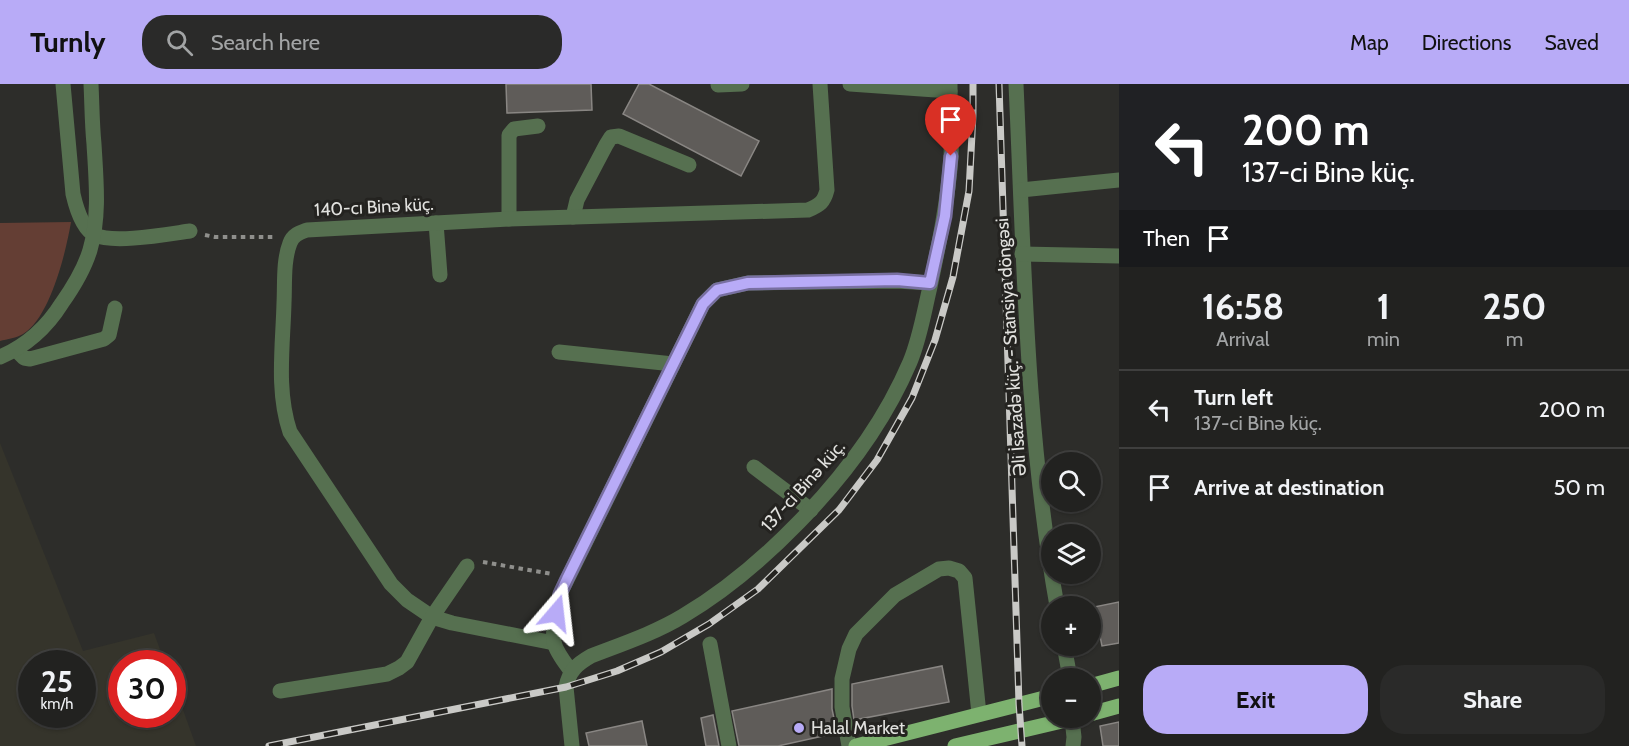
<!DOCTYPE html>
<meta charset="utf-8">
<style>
:root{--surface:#222220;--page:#2a2a29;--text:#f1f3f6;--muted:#a2a4a5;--line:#3f3f3e;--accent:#b8abf7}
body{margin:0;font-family:Cabin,sans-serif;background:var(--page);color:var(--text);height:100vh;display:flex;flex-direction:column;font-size:22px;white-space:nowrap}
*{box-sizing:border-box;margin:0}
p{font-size:20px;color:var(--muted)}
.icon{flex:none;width:33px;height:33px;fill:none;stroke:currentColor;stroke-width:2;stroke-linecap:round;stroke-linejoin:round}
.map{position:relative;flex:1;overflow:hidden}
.drawer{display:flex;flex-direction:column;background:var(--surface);width:510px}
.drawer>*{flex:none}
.hud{background:#202124;color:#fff;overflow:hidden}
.tools{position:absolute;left:1041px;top:368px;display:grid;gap:12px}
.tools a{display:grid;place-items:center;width:60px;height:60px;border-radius:50%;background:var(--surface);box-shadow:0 2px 4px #0004,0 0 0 2px var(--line);font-size:30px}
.speed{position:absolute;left:18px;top:566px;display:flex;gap:12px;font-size:30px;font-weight:700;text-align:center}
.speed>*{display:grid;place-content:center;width:78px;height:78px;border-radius:50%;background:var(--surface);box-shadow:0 2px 4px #0004,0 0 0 2px var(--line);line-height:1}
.speed small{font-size:15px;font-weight:400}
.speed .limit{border:9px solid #d22;background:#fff;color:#111}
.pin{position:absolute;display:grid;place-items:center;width:51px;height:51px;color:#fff;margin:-62px -26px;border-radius:50% 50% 50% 0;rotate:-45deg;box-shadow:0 0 6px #0007}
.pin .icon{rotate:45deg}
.me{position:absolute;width:66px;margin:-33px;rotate:17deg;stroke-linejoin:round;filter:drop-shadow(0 0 4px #0008)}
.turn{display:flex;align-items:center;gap:21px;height:126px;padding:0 24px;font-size:27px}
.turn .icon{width:78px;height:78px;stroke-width:2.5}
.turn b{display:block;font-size:42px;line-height:51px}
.then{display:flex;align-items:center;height:57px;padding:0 24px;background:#0003;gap:12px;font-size:22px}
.eta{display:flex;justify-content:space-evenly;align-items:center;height:102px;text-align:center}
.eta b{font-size:36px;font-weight:700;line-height:42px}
.primary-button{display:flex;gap:12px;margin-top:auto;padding:12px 24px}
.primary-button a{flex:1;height:69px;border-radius:24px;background:var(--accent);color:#111;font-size:24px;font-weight:700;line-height:69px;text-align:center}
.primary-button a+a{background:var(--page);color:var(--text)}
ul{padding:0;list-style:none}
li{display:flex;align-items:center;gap:18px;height:78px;padding:0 24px;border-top:2px solid var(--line)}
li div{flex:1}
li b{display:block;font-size:22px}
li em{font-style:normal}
header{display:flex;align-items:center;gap:36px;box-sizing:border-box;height:84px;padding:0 30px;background:var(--accent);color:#111}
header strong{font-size:28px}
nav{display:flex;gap:33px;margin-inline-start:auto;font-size:21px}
.search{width:420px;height:54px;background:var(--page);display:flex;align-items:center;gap:15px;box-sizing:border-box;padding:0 21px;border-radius:24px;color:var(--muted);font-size:22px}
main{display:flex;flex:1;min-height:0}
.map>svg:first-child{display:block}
.built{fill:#35342b;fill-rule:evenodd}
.green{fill:#643e34}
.building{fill:#5f5c59;stroke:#898683;stroke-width:1.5}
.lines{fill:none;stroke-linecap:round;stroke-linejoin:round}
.path{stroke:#8f8f8c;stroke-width:4;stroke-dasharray:4.5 4.5;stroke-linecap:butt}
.minor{stroke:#567050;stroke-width:15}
.major{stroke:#7db26f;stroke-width:15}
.rail-casing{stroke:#c9c9c6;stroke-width:7}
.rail{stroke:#242320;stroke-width:4.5;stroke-dasharray:14;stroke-linecap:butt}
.route-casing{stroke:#786fa1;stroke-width:15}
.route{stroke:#b8abf7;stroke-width:10}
.poi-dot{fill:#b8abf7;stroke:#242320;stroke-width:2}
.labels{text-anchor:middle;stroke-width:6;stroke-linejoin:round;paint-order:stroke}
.street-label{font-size:18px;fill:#e2e2df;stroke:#242320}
.poi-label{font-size:18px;fill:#e2e2df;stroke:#242320;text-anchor:start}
</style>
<header>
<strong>Turnly</strong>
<div class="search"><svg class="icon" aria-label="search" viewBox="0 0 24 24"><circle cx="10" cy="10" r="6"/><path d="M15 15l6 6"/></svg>Search here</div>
<nav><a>Map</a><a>Directions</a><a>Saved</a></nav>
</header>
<main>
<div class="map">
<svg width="1119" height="662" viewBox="0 0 1119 662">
<rect width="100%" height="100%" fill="#2d2d2a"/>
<path class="built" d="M0,359L83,567L154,549L165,579H122V630H172L173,598L196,662H0ZM32,579H82V630H32Z"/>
<path class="green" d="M71,138C66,168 50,234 23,250C17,254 7,255 0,257V139Z"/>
<g class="building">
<polygon points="506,0 591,0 592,26 507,29"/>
<polygon points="639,0 649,0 759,57 741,92 623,30"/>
<polygon points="1119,518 1119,559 1102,562 1094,523"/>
<polygon points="942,582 949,618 854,636 852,622 852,600"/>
<polygon points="832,605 832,625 837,649 778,662 739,662 732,627"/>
<polygon points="713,631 719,662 706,662 701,634"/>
<polygon points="642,637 647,662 589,662 586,649"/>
<polygon points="1119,638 1119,662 1103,662 1100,642"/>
</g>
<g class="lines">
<g class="path">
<polyline points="205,151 215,153 275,153"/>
<polyline points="483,478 552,490"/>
</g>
<g class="minor">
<path d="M63,0L73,110C76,123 82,145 95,151C114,160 168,150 190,147"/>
<polyline points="850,0 950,7"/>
<path d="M1016,0C1024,176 1026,348 1057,522"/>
<polyline points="718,1 742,0"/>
<polyline points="1021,106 1119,96"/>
<polyline points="573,133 577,116 606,61 611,53 619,52 689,81"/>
<polyline points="509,135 509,51 514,45 538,42"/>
<polyline points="436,139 440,191"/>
<polyline points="1022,170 1119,172"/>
<polyline points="16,266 24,274 30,275 104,255 109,251 115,224"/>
<polyline points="559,268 673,280"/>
<path d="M0,273C26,262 47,243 62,219C74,202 84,186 90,166C100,132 96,95 94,60C92,40 92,20 91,0"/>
<polyline points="754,383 811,426"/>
<path d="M554,559L452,539L432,533L407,516L391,500L290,348C276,307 283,261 284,219C285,200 283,177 290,159C293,151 299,149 307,146L509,135L808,126C820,121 824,118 827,106L820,0"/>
<polyline points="710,560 729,662"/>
<polyline points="1064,561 1070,594"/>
<path d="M571,587C565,579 556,568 554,558C552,543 557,525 560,510L703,220L717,206L748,199L897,197L930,199"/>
<polyline points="280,607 387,590 399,584 407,578 432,533 467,482"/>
<polyline points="1072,635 1074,653 1073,662"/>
<path d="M572,662L566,603C569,587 577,580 591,572C622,560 655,549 683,532C727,506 764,474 799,438C845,391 884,339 910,278C920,254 924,228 930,203C939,160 948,117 951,73C952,48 950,24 950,0"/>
<polyline points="849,662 842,623 842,595 849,565 856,550 895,511 939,485 949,484 959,487 965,494 979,630"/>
</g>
<g class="major">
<polyline points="1090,602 1119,594"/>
<polyline points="1090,630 1119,622"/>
<polyline points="856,662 1052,612"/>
<polyline points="955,662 1079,633"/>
</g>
<g class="rail-casing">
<g id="rail">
<polyline points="999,0 1019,620 1022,662"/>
<polyline points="269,662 566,603 617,587 661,568 709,540 758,505 839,426 877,376 912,314 935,256 953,193 969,107 973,31 973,0"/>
</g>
</g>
<use href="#rail" class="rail"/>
</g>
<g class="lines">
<g class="route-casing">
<polyline id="route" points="556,529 560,510 567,495 703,220 717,206 748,199 897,196 930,199 945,132 951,72"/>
</g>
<use href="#route" class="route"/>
</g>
<circle class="poi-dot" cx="799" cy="644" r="6"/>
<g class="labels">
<g class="street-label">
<text transform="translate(374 123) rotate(-3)" y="6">140-cı Binə küç.</text>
<text transform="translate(1011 263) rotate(-94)" y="6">Əli İsazadə küç. - Stansiya döngəsi</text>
<text transform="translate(803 402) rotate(-48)" y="6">137-ci Binə küç.</text>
</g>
<g class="poi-label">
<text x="811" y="650">Halal Market</text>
</g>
</g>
</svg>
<div class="tools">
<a><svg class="icon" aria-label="search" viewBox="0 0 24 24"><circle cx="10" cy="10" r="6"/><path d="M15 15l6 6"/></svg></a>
<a><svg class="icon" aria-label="layers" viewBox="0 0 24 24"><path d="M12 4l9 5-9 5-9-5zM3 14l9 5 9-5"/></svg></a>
<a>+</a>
<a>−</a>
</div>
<div class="speed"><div>25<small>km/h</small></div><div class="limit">30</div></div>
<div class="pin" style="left:951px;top:72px;background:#d93025"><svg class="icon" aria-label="arrive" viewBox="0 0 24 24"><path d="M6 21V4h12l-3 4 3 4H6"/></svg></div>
<svg class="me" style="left:556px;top:529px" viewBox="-20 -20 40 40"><path d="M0-17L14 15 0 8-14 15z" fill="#b8abf7" stroke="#fff" stroke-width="4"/></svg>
</div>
<section class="drawer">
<div class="hud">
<div class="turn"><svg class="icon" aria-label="left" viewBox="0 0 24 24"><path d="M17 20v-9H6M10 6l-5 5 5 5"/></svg><div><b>200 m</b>137-ci Binə küç.</div></div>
<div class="then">Then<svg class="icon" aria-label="arrive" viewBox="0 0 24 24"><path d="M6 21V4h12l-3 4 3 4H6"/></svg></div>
</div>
<div class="eta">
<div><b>16:58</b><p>Arrival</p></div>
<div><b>1</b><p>min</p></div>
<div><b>250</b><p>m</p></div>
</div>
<ul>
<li><svg class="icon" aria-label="left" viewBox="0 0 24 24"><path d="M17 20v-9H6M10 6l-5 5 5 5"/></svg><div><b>Turn left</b><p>137-ci Binə küç.</p></div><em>200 m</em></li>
<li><svg class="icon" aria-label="arrive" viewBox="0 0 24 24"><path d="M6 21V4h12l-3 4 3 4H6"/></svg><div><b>Arrive at destination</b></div><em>50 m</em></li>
</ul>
<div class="primary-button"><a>Exit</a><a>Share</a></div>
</section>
</main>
